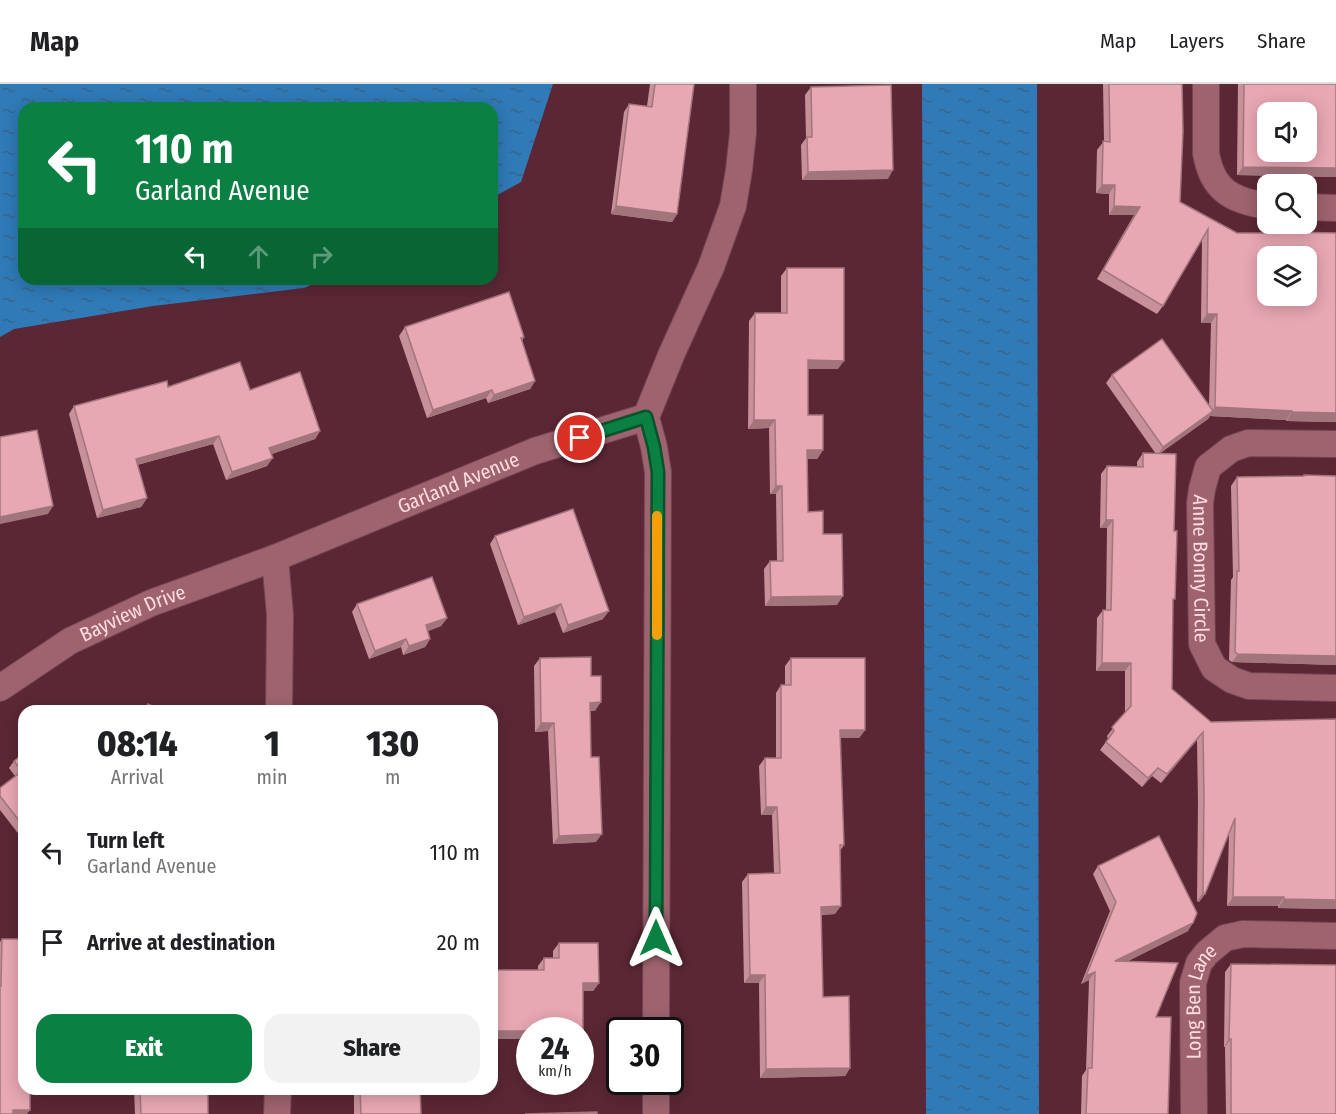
<!DOCTYPE html>
<style>
:root{--surface:#fff;--page:#f2f2f2;--text:#202124;--muted:#757577;--line:#e0e0e0;--accent:#0b8043}
body{margin:0;font-family:"Fira Sans Condensed",sans-serif;background:var(--page);color:var(--text);height:100vh;display:flex;flex-direction:column;font-size:22px;white-space:nowrap}
*{box-sizing:border-box;margin:0}
p{font-size:20px;color:var(--muted)}
.icon{flex:none;width:33px;height:33px;fill:none;stroke:currentColor;stroke-width:2;stroke-linecap:round;stroke-linejoin:round}
.map{position:relative;flex:1;overflow:hidden}
.side{position:absolute;left:18px;top:621px;width:480px;height:390px;display:flex;flex-direction:column;background:var(--surface);border-radius:18px;box-shadow:0 3px 15px #0003}
.side>*{flex:none}
.hud{position:absolute;left:18px;top:18px;width:480px;height:183px;border-radius:18px;box-shadow:0 3px 15px #0003;background:#0b8043;color:#fff;overflow:hidden}
.tools{position:absolute;left:1257px;top:18px;display:grid;gap:12px}
.tools a{display:grid;place-items:center;width:60px;height:60px;border-radius:12px;background:var(--surface);box-shadow:0 3px 15px #0003;font-size:30px}
.speed{position:absolute;left:516px;top:933px;display:flex;gap:12px;font-size:30px;font-weight:700;text-align:center}
.speed>*{display:grid;place-content:center;width:78px;height:78px;border-radius:50%;background:var(--surface);box-shadow:0 3px 15px #0003;line-height:1}
.speed small{font-size:15px;font-weight:400}
.speed .limit{border:3px solid #111;border-radius:9px;background:#fff;color:#111}
.pin{position:absolute;display:grid;place-items:center;width:51px;height:51px;color:#fff;margin:-26px;border:3px solid #fff;border-radius:50%;box-shadow:0 2px 6px #0007}
.me{position:absolute;width:66px;margin:-33px;rotate:0deg;stroke-linejoin:round;filter:drop-shadow(0 0 4px #0008)}
.turn{display:flex;align-items:center;gap:21px;height:126px;padding:0 18px;font-size:27px}
.turn .icon{width:78px;height:78px;stroke-width:2.5}
.turn b{display:block;font-size:42px;line-height:51px}
.lanes{display:flex;align-items:center;height:57px;padding:0 18px;background:#0003;justify-content:center;gap:30px;direction:ltr}
.lanes .off{opacity:.35}
.eta{display:flex;justify-content:space-evenly;align-items:center;height:102px;text-align:center}
.eta b{font-size:36px;font-weight:800;line-height:42px}
.button{display:flex;gap:12px;margin-top:auto;padding:12px 18px}
.button a{flex:1;height:69px;border-radius:18px;background:var(--accent);color:#fff;font-size:24px;font-weight:800;line-height:69px;text-align:center}
.button a+a{background:var(--page);color:var(--text)}
ul{padding:0;list-style:none}
li{display:flex;align-items:center;gap:18px;height:90px;padding:0 18px}
li div{flex:1}
li b{display:block;font-size:22px}
li em{font-style:normal}
header{display:flex;align-items:center;gap:36px;box-sizing:border-box;height:84px;padding:0 30px;background:var(--surface);border-bottom:2px solid var(--line)}
header strong{font-size:28px}
nav{display:flex;gap:33px;margin-inline-start:auto;font-size:21px}
.map>svg:first-child{display:block}
.water{fill:url(#water-ripples)}
.lines{fill:none;stroke-linecap:round;stroke-linejoin:round}
.minor-casing{stroke:#744653;stroke-width:28}
.minor{stroke:#9e636f;stroke-width:26}
.wall{fill:#c7909a}
.shaded-wall{fill:#a2757d}
.building{fill:#e7a7b3;stroke:#a2757d;stroke-width:1.5;fill-rule:evenodd}
.route-casing{stroke:#07532c;stroke-width:15}
.route{stroke:#0b8043;stroke-width:10}
.slow{stroke:#f59e0b;stroke-width:10}
.labels{text-anchor:middle;stroke-width:6;stroke-linejoin:round;paint-order:stroke}
.street-label{font-size:20px;fill:#ffdce2;stroke:#31191e}
</style>
<header>
<strong>Map</strong>
<nav><a>Map</a><a>Layers</a><a>Share</a></nav>
</header>
<div class="map">
<svg width="1336" height="1030" viewBox="0 0 1336 1030">
<defs>
<pattern id="water-ripples" width="26" height="14" patternUnits="userSpaceOnUse" patternTransform="scale(1.5)"><rect width="26" height="14" fill="#2f7ab7"/><path d="M2 4q2-2 4 0t4 0M15 11q2-2 4 0t4 0" fill="none" stroke="#3b6489"/></pattern>
</defs>
<rect width="100%" height="100%" fill="#5b2734"/>
<g class="water">
<polygon points="0,0 553,0 521,98 492,114 492,24 24,24 24,195 325,195 304,204 153,222 14,245 0,253"/>
<polygon points="922,0 1037,0 1039,1030 926,1030"/>
</g>
<g class="lines">
<g class="minor-casing">
<g id="minor">
<path d="M1206,0V69C1212,106 1232,117 1268,122"/>
<polyline points="1306,123 1336,124"/>
<path id="s1" d="M1336,360L1248,359L1231,365L1208,383L1202,405L1200,419L1202,560L1214,584L1232,596L1249,602L1336,604"/>
<polyline points="275,474 280,531 279,627"/>
<path id="s2" d="M0,604L70,557L151,519L275,474L535,367L646,333"/>
<polyline points="656,946 658,388 654,363 646,333 672,269 711,183 733,122 739,86 743,49 743,0"/>
<polyline points="277,1030 278,1005"/>
<polyline points="656,1030 656,998"/>
<path id="s3" d="M1194,1030L1193,899L1199,879L1207,869L1225,854L1243,850L1336,852"/>
</g>
</g>
<use href="#minor" class="minor"/>
</g>
<g class="wall">
<polygon points="650,0 694,0 677,130 672,138 611,130 624,28 629,20 647,22"/>
<polygon points="1103,0 1182,0 1180,118 1237,149 1292,149 1293,148 1336,338 1286,337 1286,336 1210,332 1208,335 1159,370 1173,519 1172,605 1211,638 1336,635 1336,825 1278,824 1278,822 1227,822 1229,749 1205,810 1199,818 1197,817 1198,720 1197,656 1161,699 1152,692 1142,703 1100,666 1108,655 1107,652 1125,628 1125,587 1096,587 1097,534 1103,526 1106,526 1107,444 1100,444 1101,390 1107,382 1137,383 1137,378 1143,369 1156,370 1106,299 1112,291 1209,321 1211,239 1201,239 1202,155 1163,222 1157,230 1097,195 1134,131 1109,131 1109,110 1096,109 1097,66 1104,57"/>
<polygon points="1238,0 1336,0 1336,93 1237,91"/>
<polygon points="811,3 888,95 802,96 801,61 806,54 805,11"/>
<polygon points="787,184 838,285 808,285 808,331 823,366 817,375 807,375 808,428 823,450 837,521 765,522 764,485 770,477 777,477 776,410 770,410 769,344 748,345 749,237 755,229 781,229 781,192"/>
<polygon points="405,243 524,253 522,257 535,297 530,305 488,319 486,314 427,334 399,252"/>
<polygon points="168,303 250,306 320,347 315,355 271,370 267,382 226,396 213,360 137,381 147,414 141,423 97,434 69,330 74,322"/>
<polygon points="1304,391 1336,581 1232,578 1229,576 1231,496 1233,493 1231,402 1237,393 1303,392"/>
<polygon points="495,452 603,535 563,549 555,528 518,541 490,460"/>
<polygon points="357,520 447,534 441,542 428,547 430,555 425,563 403,571 401,563 369,575 352,528"/>
<polygon points="540,574 591,592 595,627 590,627 591,673 596,758 553,760 548,647 535,648 534,582"/>
<polygon points="791,574 865,646 859,654 840,654 844,761 840,767 835,830 821,831 823,913 850,984 845,992 760,994 759,899 744,899 742,798 748,790 774,789 772,731 761,731 759,682 765,674 776,674 776,609 781,601 785,601 785,582"/>
<polygon points="24,669 24,757 0,726 0,704 15,692 9,684 14,677"/>
<polygon points="1098,782 1188,847 1126,878 1156,933 1168,1030 1081,1030 1082,992 1086,986 1089,896 1081,900 1110,827 1093,790"/>
<polygon points="2,855 0,1030 0,858"/>
<polygon points="559,859 599,899 593,907 583,907 530,955 492,955 538,886 538,882 544,874 553,874 553,867"/>
<polygon points="1231,880 1336,1030 1226,1030 1225,963 1224,963 1225,888"/>
<polygon points="134,1005 208,1005 208,1030 135,1030"/>
<polygon points="358,1005 420,1005 421,1030 354,1030 354,1011"/>
</g>
<g class="shaded-wall">
<polygon points="1243,83 1336,84 1336,93 1237,91"/>
<polygon points="893,86 888,95 802,96 808,88"/>
<polygon points="1102,101 1115,101 1109,110 1096,109"/>
<polygon points="616,122 677,130 672,138 611,130"/>
<polygon points="1114,122 1140,123 1134,131 1109,131"/>
<polygon points="1207,230 1217,230 1211,239 1201,239"/>
<polygon points="808,276 844,277 838,285 802,285"/>
<polygon points="535,297 530,305 488,319 494,311"/>
<polygon points="492,306 486,314 427,334 433,326"/>
<polygon points="1215,323 1292,327 1286,336 1210,332 1208,335 1157,371 1163,363 1211,329"/>
<polygon points="1292,328 1336,329 1336,338 1286,337"/>
<polygon points="754,336 775,336 769,344 748,345"/>
<polygon points="320,347 315,355 264,373 269,364"/>
<polygon points="219,352 213,360 130,383 136,375"/>
<polygon points="807,366 823,366 817,375 801,375"/>
<polygon points="273,374 267,382 226,396 232,388"/>
<polygon points="776,402 782,402 776,410 770,410"/>
<polygon points="147,414 141,423 97,434 103,426"/>
<polygon points="53,422 48,430 0,440 0,433"/>
<polygon points="1106,436 1113,436 1107,444 1100,444"/>
<polygon points="843,512 837,521 765,522 771,513"/>
<polygon points="561,520 555,528 518,541 524,533"/>
<polygon points="609,527 603,535 563,549 568,541"/>
<polygon points="447,534 441,542 420,550 426,541"/>
<polygon points="406,555 401,563 369,575 375,567"/>
<polygon points="430,555 425,563 403,571 409,562"/>
<polygon points="1238,570 1336,572 1336,581 1232,578"/>
<polygon points="1102,579 1131,579 1125,587 1096,587"/>
<polygon points="601,618 595,627 584,627 590,619"/>
<polygon points="541,639 554,639 548,647 535,648"/>
<polygon points="840,646 865,646 859,654 834,654"/>
<polygon points="1203,648 1197,656 1161,699 1167,690"/>
<polygon points="1158,684 1152,692 1142,703 1148,694"/>
<polygon points="766,723 777,723 772,731 761,731"/>
<polygon points="602,750 596,758 553,760 559,752"/>
<polygon points="1203,809 1205,810 1199,818 1197,817"/>
<polygon points="1233,813 1284,813 1278,822 1227,822"/>
<polygon points="1284,815 1336,816 1336,825 1278,824"/>
<polygon points="841,822 835,830 815,831 821,823"/>
<polygon points="1193,839 1188,847 1110,886 1115,877"/>
<polygon points="1095,888 1089,896 1081,900 1086,892"/>
<polygon points="750,891 765,891 759,899 744,899"/>
<polygon points="583,899 599,899 593,907 577,907"/>
<rect x="492" y="947" width="38" height="8"/>
<polygon points="1229,955 1231,955 1225,963 1224,963"/>
<polygon points="850,984 845,992 760,994 766,985"/>
<polygon points="13,1026 30,1026 27,1030 10,1030"/>
</g>
<g class="building">
<polygon points="655,0 694,0 677,130 616,122 629,20 652,23"/>
<path d="M1109,0H1182L1183,47L1180,118L1237,149H1293V148L1336,149V329L1292,328V327L1215,323L1217,230H1207L1208,145L1163,222L1103,186L1140,123L1114,122L1115,101H1102L1103,57L1110,58ZM1268,172H1306V212H1268Z"/>
<path d="M1244,0H1336V84L1243,83ZM1268,28H1306V68H1268Z"/>
<polygon points="891,1 893,86 808,88 807,53 812,53 811,3"/>
<polygon points="787,184 844,184 844,277 808,276 808,331 823,331 823,366 807,366 808,428 823,427 823,450 842,450 843,512 771,513 770,477 783,477 782,402 776,402 775,336 754,336 755,229 787,229"/>
<polygon points="509,208 524,253 521,254 535,297 494,311 492,306 433,326 405,243"/>
<polygon points="1162,255 1213,327 1163,363 1112,291"/>
<polygon points="240,278 250,306 300,288 320,347 269,364 273,374 232,388 219,352 136,375 147,414 103,426 74,322 167,297 168,303"/>
<polygon points="37,346 53,422 0,433 0,353"/>
<polygon points="1143,369 1176,370 1174,447 1177,447 1175,515 1173,515 1172,605 1211,638 1336,635 1336,816 1284,815 1284,813 1233,813 1235,734 1205,810 1203,809 1204,712 1203,648 1167,690 1158,684 1148,694 1106,658 1114,647 1112,643 1131,622 1131,579 1102,579 1103,526 1111,526 1113,436 1106,436 1107,382 1143,383"/>
<polygon points="1304,391 1336,392 1336,572 1238,570 1235,568 1237,487 1239,487 1237,393 1304,392"/>
<polygon points="573,425 609,527 568,541 561,520 524,533 495,452"/>
<polygon points="432,493 447,534 426,541 430,555 409,562 406,555 375,567 357,520"/>
<polygon points="591,573 591,592 601,592 601,618 590,619 591,673 599,673 602,750 559,752 554,639 541,639 540,574"/>
<polygon points="791,574 865,574 865,646 840,646 844,761 840,761 841,822 821,823 823,913 849,912 850,984 766,985 765,891 750,891 748,790 780,789 777,723 766,723 765,674 781,674 781,601 791,601"/>
<polygon points="148,620 161,627 144,627"/>
<polygon points="24,669 24,743 0,712 0,704 22,687 14,677"/>
<polygon points="1159,752 1197,829 1193,839 1115,877 1178,879 1156,933 1171,933 1168,1030 1086,1030 1088,984 1092,984 1095,888 1086,892 1116,818 1098,782"/>
<polygon points="2,855 24,855 24,1005 30,1005 30,1026 13,1026 13,1030 0,1030 0,902 1,902"/>
<polygon points="559,859 598,859 599,899 583,899 583,947 492,947 492,886 544,886 544,874 559,874"/>
<polygon points="1231,880 1336,881 1336,1030 1231,1030 1231,955 1229,955"/>
<polygon points="140,1005 208,1005 208,1030 141,1030"/>
<polygon points="360,1005 420,1005 421,1030 361,1030"/>
<polygon points="597,1028 597,1030 525,1030"/>
</g>
<g class="lines">
<g class="route-casing">
<polyline id="route" points="580,354 646,333 654,363 658,388 656,854"/>
</g>
<use href="#route" class="route"/>
<polyline class="slow" points="657,551 657,432"/>
</g>
<g class="labels">
<g class="street-label">
<text dy="7" stroke="none"><textPath href="#s2" startOffset="504">Garland Avenue</textPath></text>
<text dy="7" stroke="none"><textPath href="#s1" startOffset="238">Anne Bonny Circle</textPath></text>
<text dy="7" stroke="none"><textPath href="#s2" startOffset="153">Bayview Drive</textPath></text>
<text dy="7" stroke="none"><textPath href="#s3" startOffset="114">Long Ben Lane</textPath></text>
</g>
</g>
</svg>
<div class="tools">
<a><svg class="icon" aria-label="sound" viewBox="0 0 24 24"><path d="M4 9h4l5-4v14l-5-4H4zM17 9q2 3 0 6"/></svg></a>
<a><svg class="icon" aria-label="search" viewBox="0 0 24 24"><circle cx="10" cy="10" r="6"/><path d="M15 15l6 6"/></svg></a>
<a><svg class="icon" aria-label="layers" viewBox="0 0 24 24"><path d="M12 4l9 5-9 5-9-5zM3 14l9 5 9-5"/></svg></a>
</div>
<div class="speed"><div>24<small>km/h</small></div><div class="limit">30</div></div>
<div class="pin" style="left:580px;top:354px;background:#d93025"><svg class="icon" aria-label="arrive" viewBox="0 0 24 24"><path d="M6 21V4h12l-3 4 3 4H6"/></svg></div>
<svg class="me" style="left:656px;top:854px" viewBox="-20 -20 40 40"><path d="M0-17L14 15 0 8-14 15z" fill="#0b8043" stroke="#fff" stroke-width="4"/></svg>
<div class="hud">
<div class="turn"><svg class="icon" aria-label="left" viewBox="0 0 24 24"><path d="M17 20v-9H6M10 6l-5 5 5 5"/></svg><div><b>110 m</b>Garland Avenue</div></div>
<div class="lanes"><svg class="icon" aria-label="left" viewBox="0 0 24 24"><path d="M17 20v-9H6M10 6l-5 5 5 5"/></svg><svg class="icon off" aria-label="ahead" viewBox="0 0 24 24"><path d="M12 20V5M6 11l6-6 6 6"/></svg><svg class="icon off" aria-label="right" viewBox="0 0 24 24"><path d="M7 20v-9h11M14 6l5 5-5 5"/></svg></div>
</div>
<section class="side">
<div class="eta">
<div><b>08:14</b><p>Arrival</p></div>
<div><b>1</b><p>min</p></div>
<div><b>130</b><p>m</p></div>
</div>
<ul>
<li><svg class="icon" aria-label="left" viewBox="0 0 24 24"><path d="M17 20v-9H6M10 6l-5 5 5 5"/></svg><div><b>Turn left</b><p>Garland Avenue</p></div><em>110 m</em></li>
<li><svg class="icon" aria-label="arrive" viewBox="0 0 24 24"><path d="M6 21V4h12l-3 4 3 4H6"/></svg><div><b>Arrive at destination</b></div><em>20 m</em></li>
</ul>
<div class="button"><a>Exit</a><a>Share</a></div>
</section>
</div>
